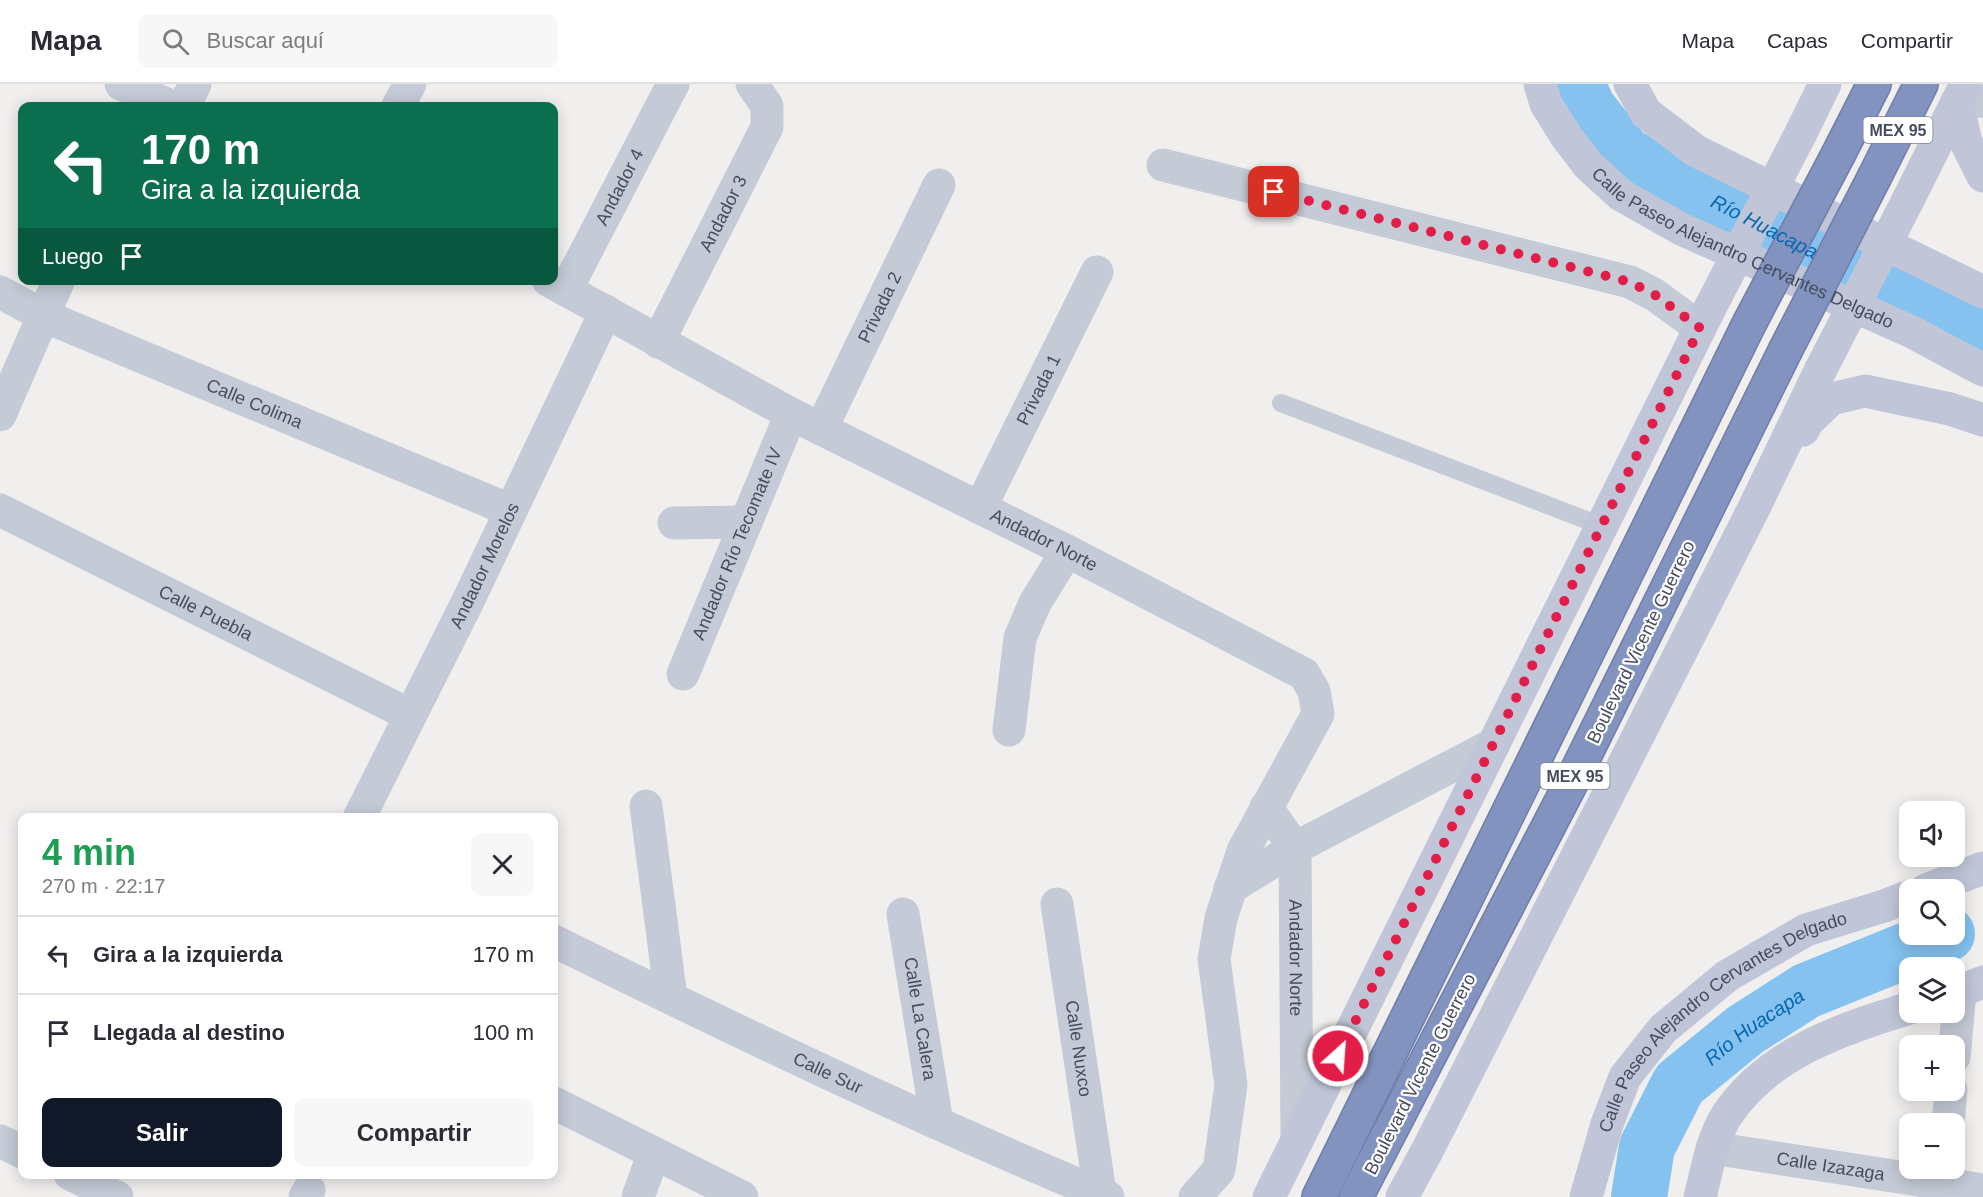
<!DOCTYPE html>
<html lang="es">
<meta charset="utf-8">
<style>
:root{--surface:#fff;--page:#f7f7f7;--text:#2b2b33;--muted:#7c7c81;--line:#e1e1e2;--accent:#111827}
body{margin:0;font-family:Helvetica,sans-serif;background:var(--page);color:var(--text);height:100vh;display:flex;flex-direction:column;font-size:22px;white-space:nowrap}
*{box-sizing:border-box;margin:0}
p{font-size:20px;color:var(--muted)}
.icon{flex:none;width:33px;height:33px;fill:none;stroke:currentColor;stroke-width:2;stroke-linecap:round;stroke-linejoin:round}
.map{position:relative;flex:1;overflow:hidden}
.panel{position:absolute;left:18px;top:729px;width:540px;height:366px;display:flex;flex-direction:column;background:var(--surface);border-radius:12px;box-shadow:0 3px 15px #0003}
.panel>*{flex:none}
.hud{position:absolute;left:18px;top:18px;width:540px;height:183px;border-radius:12px;box-shadow:0 3px 15px #0003;background:#0b6e4f;color:#fff;overflow:hidden}
.buttons{position:absolute;left:1899px;top:717px;display:grid;gap:12px}
.buttons a{display:grid;place-items:center;width:66px;height:66px;border-radius:12px;background:var(--surface);box-shadow:0 3px 15px #0003;font-size:30px}
.pin{position:absolute;display:grid;place-items:center;width:51px;height:51px;color:#fff;margin:-26px;border-radius:12px;box-shadow:0 3px 9px #0006}
.me{position:absolute;width:66px;margin:-33px;rotate:26deg;stroke-linejoin:round;filter:drop-shadow(0 0 4px #0008)}
.turn{display:flex;align-items:center;gap:21px;height:126px;padding:0 24px;font-size:27px}
.turn .icon{width:78px;height:78px;stroke-width:2.5}
.turn b{display:block;font-size:42px;line-height:51px}
.then{display:flex;align-items:center;height:57px;padding:0 24px;background:#0003;gap:12px;font-size:22px}
.round{display:grid;place-items:center;flex:none;width:63px;height:63px;border-radius:12px;background:var(--page)}
.headline{display:flex;align-items:center;justify-content:space-between;height:102px;padding:0 24px}
h1{font-size:36px;font-weight:800;line-height:45px;color:#1e9e55}
.button{display:flex;gap:12px;margin-top:auto;padding:12px 24px}
.button a{flex:1;height:69px;border-radius:12px;background:var(--accent);color:#fff;font-size:24px;font-weight:800;line-height:69px;text-align:center}
.button a+a{background:var(--page);color:var(--text)}
ul{padding:0;list-style:none}
li{display:flex;align-items:center;gap:18px;height:78px;padding:0 24px;border-top:2px solid var(--line)}
li div{flex:1}
li b{display:block;font-size:22px}
li em{font-style:normal}
header{display:flex;align-items:center;gap:36px;box-sizing:border-box;height:84px;padding:0 30px;background:var(--surface);border-bottom:2px solid var(--line)}
header strong{font-size:28px}
nav{display:flex;gap:33px;margin-inline-start:auto;font-size:21px}
.search{width:420px;height:54px;background:var(--page);display:flex;align-items:center;gap:15px;box-sizing:border-box;padding:0 21px;border-radius:12px;color:var(--muted);font-size:22px}
.map>svg:first-child{display:block}
.lines{fill:none;stroke-linecap:round;stroke-linejoin:round}
.river{stroke:#85c2f0;stroke-width:56}
.highway-casing{stroke:#6f7eab;stroke-width:36}
.lane{stroke:#c4cad6;stroke-width:18}
.street{stroke:#c4cad6;stroke-width:33}
.secondary{stroke:#c0c6d8;stroke-width:33}
.highway{stroke:#8393c0;stroke-width:33}
.highway-bridge-casing{stroke:#6f7eab;stroke-width:36;stroke-linecap:butt}
.secondary-bridge{stroke:#c0c6d8;stroke-width:33}
.highway-bridge{stroke:#8393c0;stroke-width:33}
.route{stroke:#e11d48;stroke-width:10;stroke-dasharray:0 18}
.labels{text-anchor:middle;stroke-width:4.5;stroke-linejoin:round;paint-order:stroke}
.shield{fill:#fff;stroke:#7d828e;stroke-width:1.5}
.shield-label{font-size:16px;font-weight:bold;fill:#454c5d}
.street-label{font-size:18px;fill:#454c5d;stroke:#fff}
.water-label{font-size:20px;font-style:italic;fill:#0666af;stroke:#fff}
</style>
<header>
<strong>Mapa</strong>
<div class="search"><svg class="icon" aria-label="search" viewBox="0 0 24 24"><circle cx="10" cy="10" r="6"/><path d="M15 15l6 6"/></svg>Buscar aquí</div>
<nav><a>Mapa</a><a>Capas</a><a>Compartir</a></nav>
</header>
<div class="map">
<svg width="1983" height="1113" viewBox="0 0 1983 1113">
<rect width="100%" height="100%" fill="#f1efee"/>
<g class="lines">
<g class="river">
<path id="s1" d="M1577,0L1588,24L1625,71L1906,215L1983,251"/>
<path id="s2" d="M1639,1113L1647,1063L1679,1000L1745,946L1806,907L1947,850"/>
</g>
<g class="highway-casing">
<g id="highway">
<polyline points="1839,69 1874,0"/>
<polyline points="1875,92 1921,0"/>
<polyline points="1319,1113 1749,240"/>
<polyline points="1356,1113 1571,699 1785,267"/>
</g>
</g>
<polyline class="lane" points="1281,319 1602,442"/>
<g class="street">
<polyline points="121,0 171,22"/>
<polyline points="1957,18 1983,17"/>
<polyline points="184,22 195,0"/>
<polyline points="398,22 410,0"/>
<polyline points="1163,81 1630,198 1655,211 1700,244"/>
<path id="s3" d="M548,196L791,330L1067,467L1304,590L1314,607L1318,630L1243,767L1221,834L1214,875L1231,1001L1219,1086L1195,1113"/>
<path id="s4" d="M566,206L673,0"/>
<path id="s5" d="M0,208L44,232L510,426"/>
<path id="s6" d="M658,258L767,43V22L752,0"/>
<polyline points="0,331 59,196"/>
<path id="s7" d="M821,345L939,101"/>
<path id="s8" d="M980,424L1097,188"/>
<path id="s9" d="M0,426L410,631"/>
<polyline points="674,439 746,438"/>
<path id="s10" d="M683,590L791,330"/>
<polyline points="1009,646 1020,554 1035,519 1067,467"/>
<polyline points="646,722 671,914"/>
<path id="s11" d="M1266,723L1295,764L1297,1056"/>
<path id="s12" d="M359,734L468,517L606,227"/>
<polyline points="1230,804 1295,764 1494,660"/>
<path id="s13" d="M1057,820L1100,1109"/>
<path id="s14" d="M903,830L937,1039"/>
<path id="s15" d="M554,857C736,947 920,1035 1108,1113"/>
<polyline points="1954,973 1960,908"/>
<polyline points="554,1019 742,1113"/>
<polyline points="1948,1040 1951,1006"/>
<polyline points="0,1057 22,1068"/>
<path id="s16" d="M1712,1064L1983,1106"/>
<polyline points="70,1090 117,1113"/>
<polyline points="305,1113 309,1106"/>
<polyline points="638,1113 654,1069"/>
</g>
<g class="secondary">
<path id="s17" d="M1540,0L1546,20L1566,52L1588,81L1621,111L1681,145L1912,248L1983,286"/>
<polyline points="1630,0 1646,29 1696,67 1983,208"/>
<polyline points="1957,18 1966,58 1983,92"/>
<polyline points="1800,51 1825,0"/>
<polyline points="1907,118 1966,0"/>
<polyline points="1803,346 1807,338 1831,315 1865,307 1950,325 1983,336"/>
<polyline points="1926,806 1983,784"/>
<polyline points="1954,910 1983,898"/>
<polyline points="1269,1113 1710,224"/>
<polyline points="1402,1113 1427,1067 1754,424 1821,285"/>
<path id="s18" d="M1586,1113L1607,1040L1625,993L1663,945L1727,892L1806,846L1884,822L1910,812"/>
<path d="M1700,1113C1707,1086 1712,1054 1727,1031C1768,969 1842,945 1910,924"/>
</g>
<use href="#highway" class="highway"/>
<g class="highway-bridge-casing">
<g id="highway-bridge">
<polyline points="1749,240 1839,69"/>
<polyline points="1785,267 1875,92"/>
</g>
</g>
<g class="secondary-bridge">
<polyline points="1710,224 1800,51"/>
<polyline points="1821,285 1907,118"/>
</g>
<use href="#highway-bridge" class="highway-bridge"/>
</g>
<g class="lines">
<polyline class="route" points="1274,108 1630,198 1655,211 1700,244 1338,972"/>
</g>
<g class="labels">
<g class="shield">
<rect x="1863.5" y="33" width="69" height="26" rx="4.5"/>
<rect x="1540.5" y="679" width="69" height="26" rx="4.5"/>
</g>
<g class="shield-label">
<text x="1898" y="52">MEX 95</text>
<text x="1575" y="698">MEX 95</text>
</g>
<g class="street-label">
<text dy="6" stroke="none"><textPath href="#s4" startOffset="116">Andador 4</textPath></text>
<text dy="6" stroke="none"><textPath href="#s6" startOffset="144">Andador 3</textPath></text>
<text dy="6" stroke="none"><textPath href="#s17" startOffset="272">Calle Paseo Alejandro Cervantes Delgado</textPath></text>
<text dy="6" stroke="none"><textPath href="#s7" startOffset="135">Privada 2</textPath></text>
<text dy="6" stroke="none"><textPath href="#s8" startOffset="132">Privada 1</textPath></text>
<text dy="6" stroke="none"><textPath href="#s5" startOffset="278">Calle Colima</textPath></text>
<text dy="6" stroke="none"><textPath href="#s3" startOffset="560">Andador Norte</textPath></text>
<text dy="6" stroke="none"><textPath href="#s10" startOffset="141">Andador Río Tecomate IV</textPath></text>
<text dy="6" stroke="none"><textPath href="#s12" startOffset="282">Andador Morelos</textPath></text>
<text dy="6" stroke="none"><textPath href="#s9" startOffset="230">Calle Puebla</textPath></text>
<text transform="translate(1641 558) rotate(-64)" y="6">Boulevard Vicente Guerrero</text>
<text dy="6" stroke="none"><textPath href="#s11" startOffset="160">Andador Norte</textPath></text>
<text dy="6" stroke="none"><textPath href="#s14" startOffset="106">Calle La Calera</textPath></text>
<text dy="6" stroke="none"><textPath href="#s18" startOffset="236">Calle Paseo Alejandro Cervantes Delgado</textPath></text>
<text dy="6" stroke="none"><textPath href="#s13" startOffset="146">Calle Nuxco</textPath></text>
<text dy="6" stroke="none"><textPath href="#s15" startOffset="304">Calle Sur</textPath></text>
<text transform="translate(1420 990) rotate(-63)" y="6">Boulevard Vicente Guerrero</text>
<text dy="6" stroke="none"><textPath href="#s16" startOffset="120">Calle Izazaga</textPath></text>
</g>
<g class="water-label">
<text dy="7" stroke="none"><textPath href="#s1" startOffset="243">Río Huacapa</textPath></text>
<text dy="7" stroke="none"><textPath href="#s2" startOffset="216">Río Huacapa</textPath></text>
</g>
</g>
</svg>
<div class="buttons">
<a><svg class="icon" aria-label="sound" viewBox="0 0 24 24"><path d="M4 9h4l5-4v14l-5-4H4zM17 9q2 3 0 6"/></svg></a>
<a><svg class="icon" aria-label="search" viewBox="0 0 24 24"><circle cx="10" cy="10" r="6"/><path d="M15 15l6 6"/></svg></a>
<a><svg class="icon" aria-label="layers" viewBox="0 0 24 24"><path d="M12 4l9 5-9 5-9-5zM3 14l9 5 9-5"/></svg></a>
<a>+</a>
<a>−</a>
</div>
<div class="pin" style="left:1274px;top:108px;background:#d93025"><svg class="icon" aria-label="arrive" viewBox="0 0 24 24"><path d="M6 21V4h12l-3 4 3 4H6"/></svg></div>
<svg class="me" style="left:1338px;top:972px" viewBox="-20 -20 40 40"><circle r="17" fill="#e11d48" stroke="#fff" stroke-width="3"/><path d="M0-11L8 9 0 5-8 9z" fill="#fff"/></svg>
<div class="hud">
<div class="turn"><svg class="icon" aria-label="left" viewBox="0 0 24 24"><path d="M17 20v-9H6M10 6l-5 5 5 5"/></svg><div><b>170 m</b>Gira a la izquierda</div></div>
<div class="then">Luego<svg class="icon" aria-label="arrive" viewBox="0 0 24 24"><path d="M6 21V4h12l-3 4 3 4H6"/></svg></div>
</div>
<section class="panel">
<div class="headline"><div><h1>4 min</h1><p>270 m · 22:17</p></div><a class="round"><svg class="icon" aria-label="close" viewBox="0 0 24 24"><path d="M6 6l12 12M18 6L6 18"/></svg></a></div>
<ul>
<li><svg class="icon" aria-label="left" viewBox="0 0 24 24"><path d="M17 20v-9H6M10 6l-5 5 5 5"/></svg><div><b>Gira a la izquierda</b></div><em>170 m</em></li>
<li><svg class="icon" aria-label="arrive" viewBox="0 0 24 24"><path d="M6 21V4h12l-3 4 3 4H6"/></svg><div><b>Llegada al destino</b></div><em>100 m</em></li>
</ul>
<div class="button"><a>Salir</a><a>Compartir</a></div>
</section>
</div>
